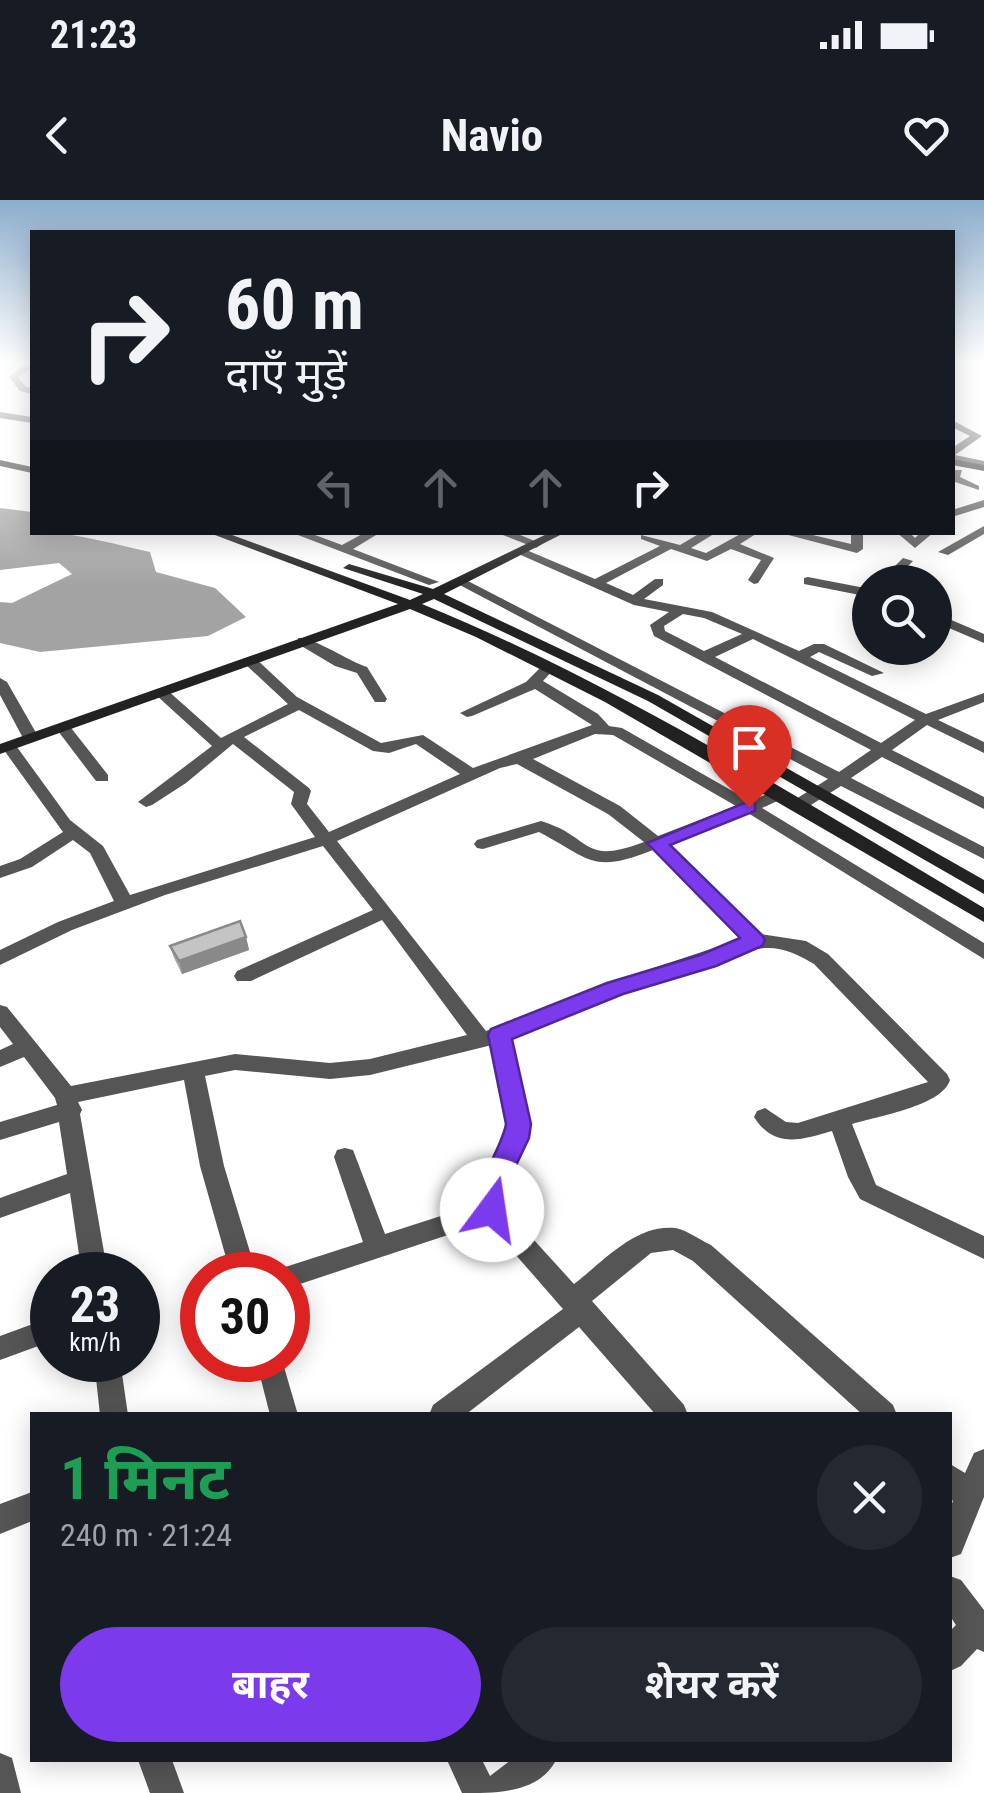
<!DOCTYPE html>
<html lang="hi">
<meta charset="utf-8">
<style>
:root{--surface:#171b24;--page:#242831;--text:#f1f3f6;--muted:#9ea1a6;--accent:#7c3aed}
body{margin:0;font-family:"Roboto Condensed","Noto Sans Devanagari",sans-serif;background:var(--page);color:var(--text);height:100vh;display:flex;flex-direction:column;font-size:38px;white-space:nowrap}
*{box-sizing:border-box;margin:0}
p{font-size:32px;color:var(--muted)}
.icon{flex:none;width:55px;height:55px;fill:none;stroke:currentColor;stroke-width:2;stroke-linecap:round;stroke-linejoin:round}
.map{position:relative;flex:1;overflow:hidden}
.side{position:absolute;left:30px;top:1212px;width:922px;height:350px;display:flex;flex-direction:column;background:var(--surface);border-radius:0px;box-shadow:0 5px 25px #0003}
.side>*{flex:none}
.top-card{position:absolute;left:30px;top:30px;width:925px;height:305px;border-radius:0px;box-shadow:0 5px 25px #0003;background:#171b24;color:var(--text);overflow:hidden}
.fabs{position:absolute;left:852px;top:365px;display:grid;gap:20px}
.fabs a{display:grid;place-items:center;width:100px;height:100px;border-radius:50%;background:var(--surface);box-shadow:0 5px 25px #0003;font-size:50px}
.speed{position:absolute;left:30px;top:1052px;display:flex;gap:20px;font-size:50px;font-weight:700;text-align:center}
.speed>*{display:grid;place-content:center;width:130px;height:130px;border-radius:50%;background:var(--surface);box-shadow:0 5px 25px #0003;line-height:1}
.speed small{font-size:25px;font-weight:400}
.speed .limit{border:15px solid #d22;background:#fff;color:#111}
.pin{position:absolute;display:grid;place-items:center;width:85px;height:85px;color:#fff;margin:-102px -42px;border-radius:50% 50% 50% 0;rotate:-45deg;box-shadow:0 0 10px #0007}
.pin .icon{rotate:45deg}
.me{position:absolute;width:110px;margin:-55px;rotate:14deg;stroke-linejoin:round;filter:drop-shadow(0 0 8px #0008)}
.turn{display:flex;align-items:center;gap:35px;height:210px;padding:0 30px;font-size:45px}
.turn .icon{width:130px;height:130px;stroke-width:2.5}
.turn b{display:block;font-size:70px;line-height:85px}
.lanes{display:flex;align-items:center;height:95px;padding:0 30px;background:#0003;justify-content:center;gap:50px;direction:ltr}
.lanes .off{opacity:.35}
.round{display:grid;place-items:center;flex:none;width:105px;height:105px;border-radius:52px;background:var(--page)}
.summary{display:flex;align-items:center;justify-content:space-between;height:170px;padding:0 30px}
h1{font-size:60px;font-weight:700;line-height:75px;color:#1e9e55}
.cta{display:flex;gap:20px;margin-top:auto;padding:20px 30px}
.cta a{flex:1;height:115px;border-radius:60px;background:var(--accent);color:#fff;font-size:40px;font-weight:700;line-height:115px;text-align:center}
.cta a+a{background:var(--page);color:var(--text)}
.status{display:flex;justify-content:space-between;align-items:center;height:70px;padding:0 50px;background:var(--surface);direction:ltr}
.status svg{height:28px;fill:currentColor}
header{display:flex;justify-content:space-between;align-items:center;height:130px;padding:0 30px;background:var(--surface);font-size:45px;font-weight:700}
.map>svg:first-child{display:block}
.water{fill:#a3a3a3}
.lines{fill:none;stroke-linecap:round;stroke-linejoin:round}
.street{fill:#555;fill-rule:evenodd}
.secondary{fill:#222;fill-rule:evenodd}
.wall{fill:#a9a9a9}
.shaded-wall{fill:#898989}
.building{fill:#c4c4c4;stroke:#898989;stroke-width:2.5}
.route{fill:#7c3aed;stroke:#51269a;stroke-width:2.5}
</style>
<div class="status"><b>21:23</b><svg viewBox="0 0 49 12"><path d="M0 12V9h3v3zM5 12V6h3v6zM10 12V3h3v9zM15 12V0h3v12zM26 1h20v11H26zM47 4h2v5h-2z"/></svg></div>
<header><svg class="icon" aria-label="back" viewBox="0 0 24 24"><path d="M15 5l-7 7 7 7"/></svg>Navio<svg class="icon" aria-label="heart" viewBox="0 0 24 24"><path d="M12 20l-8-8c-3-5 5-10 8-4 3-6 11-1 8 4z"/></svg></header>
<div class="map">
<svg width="984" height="1593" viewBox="0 0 984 1593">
<rect width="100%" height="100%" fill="#fff"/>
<path class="water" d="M0,308L32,312V332C75,332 108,343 150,352L156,372L215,388L246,417L208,436L40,452L0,443V402L12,403L72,374L59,363L0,370Z"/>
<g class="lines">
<g class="street">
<polygon points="25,164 32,164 32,167 18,177 26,187 32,188 32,194 20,191 9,177"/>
<polygon points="0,212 32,217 32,223 0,218"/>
<polygon points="952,220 982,236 955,255 984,261 984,267 952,261 952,248 970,236 952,227"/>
<polygon points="954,270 962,270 960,277 979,286 979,290 952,281"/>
<polygon points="984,300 984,307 952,317 952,310"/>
<polygon points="984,326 984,334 948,355 938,352"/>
<polygon points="290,332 307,332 342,345 366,332 381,332 353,349 439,382 429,385"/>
<polygon points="495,332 513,332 542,344 536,348"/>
<path d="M702,332H717L691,348L706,353L744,332H759L740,344L774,358L758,383L754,384L748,380L761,360L731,349L707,361L671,349L606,383L633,395L655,379H663V385L644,399L712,412L799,451L814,444H824L884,473L872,476L819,452L810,457L926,514L984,493V502L938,520L984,542V553L927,525L892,550L984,597V609L882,557L851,578L984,647V659L841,586L803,610H791V602L828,579L454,382L464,379L839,572L871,550L654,436L650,425L669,412L634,405L514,352L524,349L595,379L660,346L641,339V335L680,345ZM683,414L704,418L742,434L704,451L665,431L664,426ZM753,439L915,520L881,543L715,457Z"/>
<polygon points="777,332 800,332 851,344 851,332 863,332 863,349 857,353"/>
<polygon points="896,332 909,332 915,338 921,332 934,332 915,348"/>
<polygon points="903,358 913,361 892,382 879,382"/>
<polygon points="808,377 870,389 870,397 804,384 804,378"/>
<polygon points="935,413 984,434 984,443 935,422"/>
<path d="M298,438C314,437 348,461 367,467L387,499L385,502H375L357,473L335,466L298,444Z"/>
<path d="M245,458H255L297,497L381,543L423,535L473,568L592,525L535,489L472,516L467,517L460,513L526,482L543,465H553L555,468L543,481L598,514L609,526L622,528L750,601L772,592H784V598L762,608L984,743V759L748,613L668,645L760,734L806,741L828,754L947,874L950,880C942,906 878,916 852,924L876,985L984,1036V1059L860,999L848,977L832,931C802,940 774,949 754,917L757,911L765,908L786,922L798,923L928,882L814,764C794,751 767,741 745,754L622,793L511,839L530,924L510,976L504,1007L574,1084C603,1062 635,1024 675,1028C687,1030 700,1040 711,1045L893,1205L897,1215H863L693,1061L673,1050L651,1053L592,1101L684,1205L688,1215H656L579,1127L465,1215H429L433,1205L563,1109L487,1022L288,1088V1075H276L279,1069L363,1042L334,957L337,950L345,948L353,950L385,1034L481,1003L486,976L508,924L492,845L370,875L330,879L235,870L205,876L224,966L257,1075H231L200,966L184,880L78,902L82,910L80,914L108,1075H82L70,993L0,1018V998L67,974L59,922L0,940V922L57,905L55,898L24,857L0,867V850L13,844L0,827V805L7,807L71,886L235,854L330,863L370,859L467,835L382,720L251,781H237L234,776L237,771L373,710L323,646L165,695L72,730L0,765V750L58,722L114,701L90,653L73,640L32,667L0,678V666L20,659L63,632L1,546L4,543H14L70,620L103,646L130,695L315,637L291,604L294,592L233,544L186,583L152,605L146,607L138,602L212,546L156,495V489H166L221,538L288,504L245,464ZM299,510L373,551L389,553L416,544L460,574L329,632L307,604L311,591L309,588L244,537ZM595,534L613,535L736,606L658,636L620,606L533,559ZM517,564L608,614L644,642C580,666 594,637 541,621L477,640L474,644L477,648L483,649L539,632C592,660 592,674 653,650L741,739L608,783L486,831L337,641L500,568Z"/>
<polygon points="0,478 7,482 39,538 36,541 26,541 23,538 0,495"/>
<polygon points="63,522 68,524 108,575 108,581 96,581 55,527"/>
<polygon points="52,1117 52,1141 0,1160 0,1136"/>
<polygon points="94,1160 120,1160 128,1215 100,1215"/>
<polygon points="256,1160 282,1160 298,1215 270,1215"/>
<polygon points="984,1249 984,1297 961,1354 950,1358 950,1308 953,1301 950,1298 950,1264 965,1273 974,1253"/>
<polygon points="32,1292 32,1321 0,1334 0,1304"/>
<polygon points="950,1376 961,1380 984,1410 984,1452 977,1449 961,1466 950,1471 950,1431 956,1425 950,1416"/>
<polygon points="0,1553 12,1558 21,1593 0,1593"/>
<polygon points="138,1560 172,1560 184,1593 150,1593"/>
<path d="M447,1560H482L490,1576L511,1560H556C539,1593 498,1593 462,1593Z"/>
</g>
<g class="secondary">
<polygon points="952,259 984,265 984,271 952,265"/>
<polygon points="0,260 32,267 32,273 0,266"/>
<path d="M207,332H224L410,400L423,394L343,368L349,364L433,389L551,332H566L444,394L658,495L984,680V694L648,501L434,399L422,404C619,484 801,600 984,708V722L605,502L476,437L410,409L0,554V544L398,404Z"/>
</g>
</g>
<polygon class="wall" points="246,737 249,750 182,774 174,758 170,746"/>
<polygon class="shaded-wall" points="246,737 249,750 182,774 179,761"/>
<polygon class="building" points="240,721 246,737 179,761 170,746"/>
<linearGradient id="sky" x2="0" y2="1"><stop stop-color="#8cadcc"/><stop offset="0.42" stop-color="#fff"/><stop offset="1" stop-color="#fff" stop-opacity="0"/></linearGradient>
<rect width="984" height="387" fill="url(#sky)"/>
<path class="route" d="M749,601L755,603V611L670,645L762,735L765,740L762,746L716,766L623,794L512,839L531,924L529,938L511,976L501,1018L492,1022L482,1018C468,989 501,953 506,924L488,835L491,829L607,783L700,755L740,738L647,643Z"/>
</svg>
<div class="fabs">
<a><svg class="icon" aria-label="search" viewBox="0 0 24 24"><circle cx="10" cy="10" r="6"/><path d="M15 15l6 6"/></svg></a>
</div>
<div class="speed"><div>23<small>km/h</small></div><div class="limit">30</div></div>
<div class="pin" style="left:749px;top:607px;background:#d93025"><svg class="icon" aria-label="arrive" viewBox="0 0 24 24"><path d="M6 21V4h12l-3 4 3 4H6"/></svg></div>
<svg class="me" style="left:492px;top:1010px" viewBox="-20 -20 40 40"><circle r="19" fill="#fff"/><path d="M0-13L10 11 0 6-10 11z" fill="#7c3aed"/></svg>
<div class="top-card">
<div class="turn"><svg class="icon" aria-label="right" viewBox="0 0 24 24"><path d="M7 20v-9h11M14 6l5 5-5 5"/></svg><div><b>60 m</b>दाएँ मुड़ें</div></div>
<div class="lanes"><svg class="icon off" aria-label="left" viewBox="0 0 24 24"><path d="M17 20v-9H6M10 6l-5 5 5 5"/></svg><svg class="icon off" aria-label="ahead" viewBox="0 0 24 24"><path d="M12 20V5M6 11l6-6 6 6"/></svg><svg class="icon off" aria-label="ahead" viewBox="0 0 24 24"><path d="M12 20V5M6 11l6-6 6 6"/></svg><svg class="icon" aria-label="right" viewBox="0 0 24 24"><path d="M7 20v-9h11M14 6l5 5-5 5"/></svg></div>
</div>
<section class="side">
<div class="summary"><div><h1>1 मिनट</h1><p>240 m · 21:24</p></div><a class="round"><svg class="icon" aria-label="close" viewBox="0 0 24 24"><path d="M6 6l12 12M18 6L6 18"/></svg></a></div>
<div class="cta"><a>बाहर</a><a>शेयर करें</a></div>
</section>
</div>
